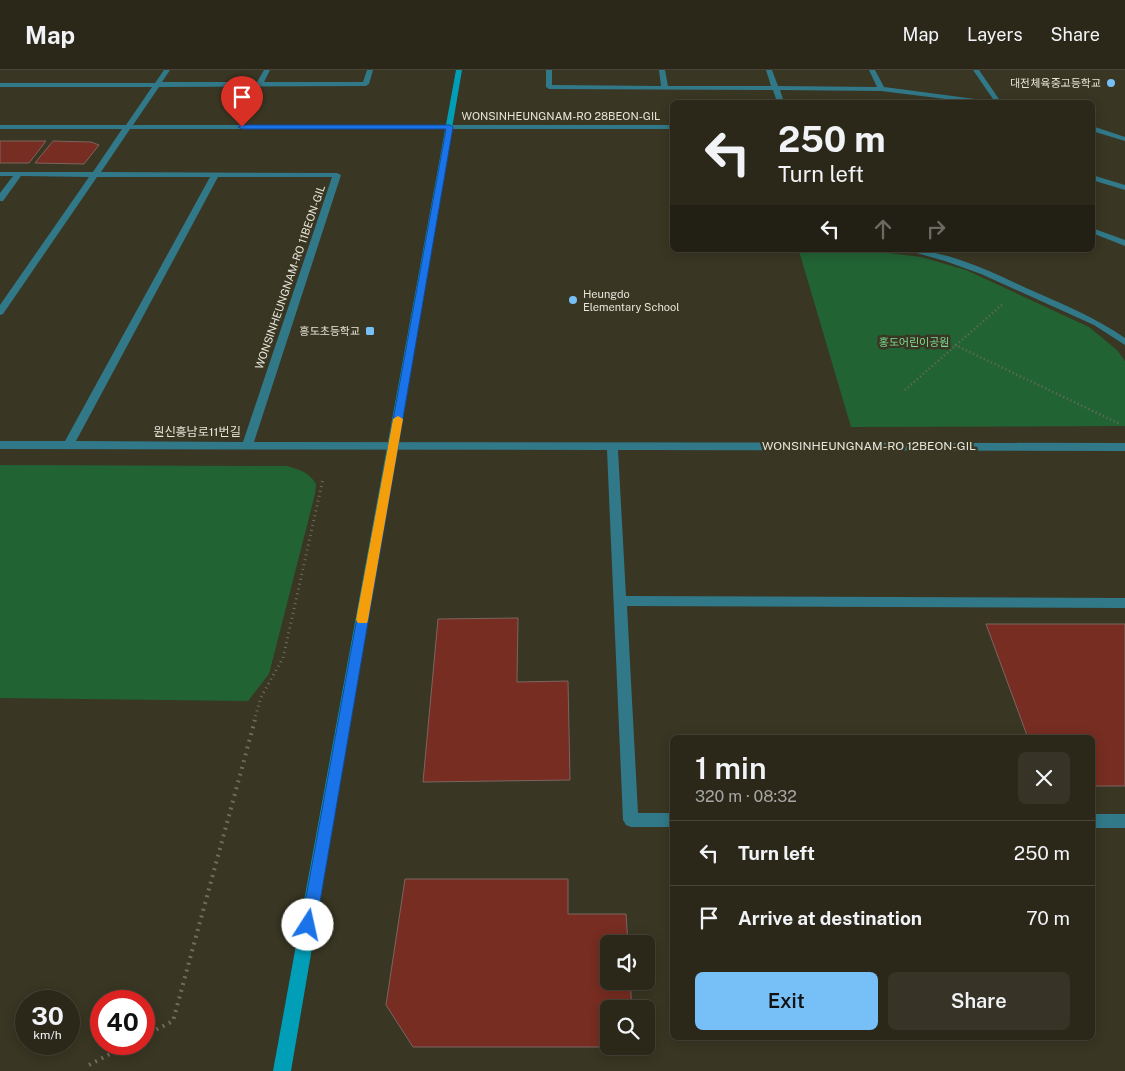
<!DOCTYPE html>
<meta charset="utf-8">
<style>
:root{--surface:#2b281a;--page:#373427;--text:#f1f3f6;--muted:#a6a6a2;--line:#474439;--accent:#76c0f7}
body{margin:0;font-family:"Public Sans","Noto Sans KR",sans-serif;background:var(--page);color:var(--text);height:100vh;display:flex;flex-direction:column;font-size:19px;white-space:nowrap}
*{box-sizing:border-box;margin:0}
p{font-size:16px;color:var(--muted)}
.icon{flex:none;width:28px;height:28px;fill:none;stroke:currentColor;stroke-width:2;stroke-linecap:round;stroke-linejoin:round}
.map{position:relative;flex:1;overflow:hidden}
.sheet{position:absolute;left:670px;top:665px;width:425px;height:305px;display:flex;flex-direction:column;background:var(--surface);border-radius:8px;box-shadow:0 2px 12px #0003,0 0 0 1px var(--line)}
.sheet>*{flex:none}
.hud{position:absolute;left:670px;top:30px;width:425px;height:152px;border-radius:8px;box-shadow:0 2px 12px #0003,0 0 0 1px var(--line);background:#2b281a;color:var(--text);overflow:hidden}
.buttons{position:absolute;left:600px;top:865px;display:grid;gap:10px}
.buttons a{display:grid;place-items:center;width:55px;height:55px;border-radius:8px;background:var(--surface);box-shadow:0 2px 12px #0003,0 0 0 1px var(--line);font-size:25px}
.speed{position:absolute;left:15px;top:920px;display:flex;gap:10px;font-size:25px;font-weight:700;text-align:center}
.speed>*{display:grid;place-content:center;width:65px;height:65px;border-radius:50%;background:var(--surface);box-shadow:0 2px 12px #0003,0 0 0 1px var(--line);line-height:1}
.speed small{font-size:12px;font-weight:400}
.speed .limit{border:8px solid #d22;background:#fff;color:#111}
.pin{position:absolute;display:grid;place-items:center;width:42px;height:42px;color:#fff;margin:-51px -21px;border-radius:50% 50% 50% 0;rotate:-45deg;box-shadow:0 0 5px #0007}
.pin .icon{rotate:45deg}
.me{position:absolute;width:55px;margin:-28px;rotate:10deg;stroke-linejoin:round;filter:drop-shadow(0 0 4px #0008)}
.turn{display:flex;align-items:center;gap:18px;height:105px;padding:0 25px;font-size:22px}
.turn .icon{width:65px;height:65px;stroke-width:2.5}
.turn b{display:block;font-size:35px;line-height:42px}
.lanes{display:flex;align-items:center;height:48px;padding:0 25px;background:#0003;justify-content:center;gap:25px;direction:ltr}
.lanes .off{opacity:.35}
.round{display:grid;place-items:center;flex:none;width:52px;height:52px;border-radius:8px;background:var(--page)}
.head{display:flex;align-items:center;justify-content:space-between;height:85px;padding:0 25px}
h1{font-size:30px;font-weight:600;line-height:38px}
.action{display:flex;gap:10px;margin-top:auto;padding:10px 25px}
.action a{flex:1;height:58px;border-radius:8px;background:var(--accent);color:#111;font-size:20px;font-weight:600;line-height:58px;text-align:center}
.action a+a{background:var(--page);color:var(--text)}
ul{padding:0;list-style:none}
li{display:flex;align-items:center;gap:15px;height:65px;padding:0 25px;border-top:1px solid var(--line)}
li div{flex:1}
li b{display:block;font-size:19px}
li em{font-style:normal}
header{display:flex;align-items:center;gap:30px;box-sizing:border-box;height:70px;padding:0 25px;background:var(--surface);border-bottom:1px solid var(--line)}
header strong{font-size:24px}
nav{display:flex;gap:28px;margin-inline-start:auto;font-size:18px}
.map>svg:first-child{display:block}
.green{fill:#226334}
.building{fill:#772d21;stroke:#7c6560}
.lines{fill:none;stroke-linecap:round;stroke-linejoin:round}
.path-far2{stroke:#6e6c5b;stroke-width:2.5;stroke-dasharray:1 3;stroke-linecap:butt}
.path-far1{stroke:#6e6c5b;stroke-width:3;stroke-dasharray:1 4;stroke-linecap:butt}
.path{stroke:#6e6c5b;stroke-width:4;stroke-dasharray:2 5;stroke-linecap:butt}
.street{fill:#317989;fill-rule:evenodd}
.secondary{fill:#009eb7;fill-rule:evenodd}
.route{fill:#1a73e8;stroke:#114b97}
.slow{fill:#f59e0b}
.poi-dot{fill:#76c0f7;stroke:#393623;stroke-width:2}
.labels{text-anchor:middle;stroke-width:5;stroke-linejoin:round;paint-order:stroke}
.far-poi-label{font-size:11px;fill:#e7e5d9;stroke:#393623;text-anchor:end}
.far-street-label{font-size:11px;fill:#e7e5d9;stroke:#393623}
.far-park-label{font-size:11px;fill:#7cda92;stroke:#393623}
.street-label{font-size:12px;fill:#e7e5d9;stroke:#393623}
</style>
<header>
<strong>Map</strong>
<nav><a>Map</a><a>Layers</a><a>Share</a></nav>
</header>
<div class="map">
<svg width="1125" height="1001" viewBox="0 0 1125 1001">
<rect width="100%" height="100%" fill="#393623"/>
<g class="green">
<polygon points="799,181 881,182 921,187 966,200 1089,257 1117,280 1125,291 1125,356 851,357"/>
<path d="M0,395L287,396C300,400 309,402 316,414L315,424L269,604L248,631L0,628Z"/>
</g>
<g class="building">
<polygon points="0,71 46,71 29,93 0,93"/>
<polygon points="53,71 91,72 99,75 84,94 35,93"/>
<polygon points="518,548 517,612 568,611 570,710 423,712 438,549"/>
<polygon points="986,554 1125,554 1125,716 1092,716 1092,668 1028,668"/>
<polygon points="405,809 568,809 568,844 626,844 628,874 609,874 609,911 630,911 632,939 609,939 609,976 634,977 413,977 386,935"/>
</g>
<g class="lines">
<g class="path-far2">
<polyline points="955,275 1120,354"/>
<polyline points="905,320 1004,233"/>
</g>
<polyline class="path-far1" points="254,651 261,627 283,588 323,409"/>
<g class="path">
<polyline points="144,966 173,951 255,650"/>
<polyline points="89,995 129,974"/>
</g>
<g class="street">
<path d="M164,0H170L162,12H257L264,0H270L264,12H363L367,0H373L369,14L366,16L159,17L133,55H672V59H130L101,102L337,103L341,105L254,372L1125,373V381L618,380L626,526L1125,528V538L627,536L638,743H672V757H631L626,755L623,750L607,380L0,379V371H65L210,107H97L3,244L0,245V235L89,107L21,106L3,131H0V123L13,106H0V102H93L122,59H0V55H126L152,17H0V13H155ZM218,107H332L243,372L76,371Z"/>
<polygon points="546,0 552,0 552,15 661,16 659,0 665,0 668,16 771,16 766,0 772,0 778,16 877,17 869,0 875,0 884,17 983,30 987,32 970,32 881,21 780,20 784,32 777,32 773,20 549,19 546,17"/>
<polygon points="973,0 979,0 1001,32 995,32"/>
<polygon points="1092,56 1125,67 1125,71 1092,61"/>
<polygon points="1092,105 1125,115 1125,120 1092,110"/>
<polygon points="1092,158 1125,170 1125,176 1092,163"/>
<path d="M906,180C950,180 993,203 1033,221C1065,235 1096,248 1125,268V275L1094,255L981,204L945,191Z"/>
<rect x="1092" y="744" width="33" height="14"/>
</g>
<polygon class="secondary" points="456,0 462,0 291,1001 273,1001"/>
</g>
<polygon class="route" points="450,55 453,57 316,855 313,860 308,863 303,860 301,855 446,59 242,59 238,57 242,55"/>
<polygon class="slow" points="398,346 403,349 368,550 367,553 358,553 356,550 393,349"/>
<g class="poi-dot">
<circle cx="1111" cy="13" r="5"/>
<circle cx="573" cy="230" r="5"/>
<rect x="365" y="256" width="10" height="10" rx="2.5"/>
</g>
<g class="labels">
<g class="far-poi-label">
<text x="1101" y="17">대전체육중고등학교</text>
<text x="583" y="228" text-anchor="start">Heungdo<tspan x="583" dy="13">Elementary School</tspan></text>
<text x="360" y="265">흥도초등학교</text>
</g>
<g class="far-street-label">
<text x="561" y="50">WONSINHEUNGNAM-RO 28BEON-GIL</text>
<text transform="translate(290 207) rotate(-71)" y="4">WONSINHEUNGNAM-RO 11BEON-GIL</text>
</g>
<g class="far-park-label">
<text x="914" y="276">홍도어린이공원</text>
</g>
<g class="street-label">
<text x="197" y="366">원신흥남로11번길</text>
<text x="869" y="380">WONSINHEUNGNAM-RO 12BEON-GIL</text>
</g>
</g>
</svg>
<div class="buttons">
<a><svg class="icon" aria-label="sound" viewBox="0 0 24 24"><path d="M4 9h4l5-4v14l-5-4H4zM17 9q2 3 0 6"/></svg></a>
<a><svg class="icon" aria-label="search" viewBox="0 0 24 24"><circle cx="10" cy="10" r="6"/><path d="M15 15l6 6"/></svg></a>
</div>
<div class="speed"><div>30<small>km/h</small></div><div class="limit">40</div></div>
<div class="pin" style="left:242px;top:57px;background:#d93025"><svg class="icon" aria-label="arrive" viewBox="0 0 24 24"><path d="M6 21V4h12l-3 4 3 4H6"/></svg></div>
<svg class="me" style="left:308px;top:855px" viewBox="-20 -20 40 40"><circle r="19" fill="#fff"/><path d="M0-13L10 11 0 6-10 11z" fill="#1a73e8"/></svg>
<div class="hud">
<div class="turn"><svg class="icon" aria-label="left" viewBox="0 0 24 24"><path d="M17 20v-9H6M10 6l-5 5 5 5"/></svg><div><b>250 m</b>Turn left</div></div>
<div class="lanes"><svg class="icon" aria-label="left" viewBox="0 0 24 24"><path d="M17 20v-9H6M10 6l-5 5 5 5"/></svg><svg class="icon off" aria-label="ahead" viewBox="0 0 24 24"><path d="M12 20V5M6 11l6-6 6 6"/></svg><svg class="icon off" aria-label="right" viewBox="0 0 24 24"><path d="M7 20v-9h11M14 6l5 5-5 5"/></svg></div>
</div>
<section class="sheet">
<div class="head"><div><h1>1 min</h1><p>320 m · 08:32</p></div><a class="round"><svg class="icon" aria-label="close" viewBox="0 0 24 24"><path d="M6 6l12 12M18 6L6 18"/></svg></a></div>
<ul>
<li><svg class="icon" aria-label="left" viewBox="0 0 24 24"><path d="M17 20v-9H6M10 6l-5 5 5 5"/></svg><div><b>Turn left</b></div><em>250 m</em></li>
<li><svg class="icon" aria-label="arrive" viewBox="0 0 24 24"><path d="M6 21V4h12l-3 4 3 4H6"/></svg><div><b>Arrive at destination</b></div><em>70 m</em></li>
</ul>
<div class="action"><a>Exit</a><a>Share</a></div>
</section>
</div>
